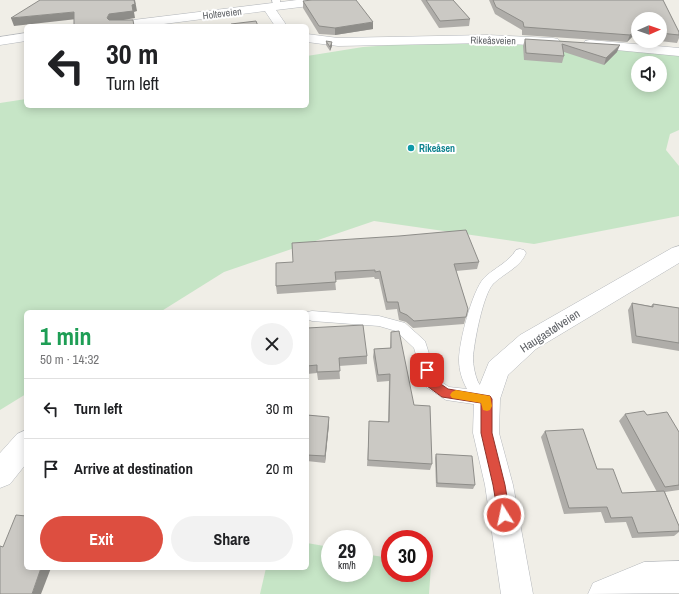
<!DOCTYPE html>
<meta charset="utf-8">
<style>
:root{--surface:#fff;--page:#f2f2f2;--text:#202124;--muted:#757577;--line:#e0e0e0;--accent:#dd4e40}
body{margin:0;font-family:"Archivo Narrow",sans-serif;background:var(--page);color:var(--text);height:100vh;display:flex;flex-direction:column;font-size:15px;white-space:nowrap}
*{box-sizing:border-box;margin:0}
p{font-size:13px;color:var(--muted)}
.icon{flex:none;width:22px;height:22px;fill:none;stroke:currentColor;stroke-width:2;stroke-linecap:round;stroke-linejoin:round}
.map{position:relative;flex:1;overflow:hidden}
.sheet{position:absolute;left:24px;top:310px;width:285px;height:260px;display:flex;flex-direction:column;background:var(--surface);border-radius:6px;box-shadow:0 2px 10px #0003}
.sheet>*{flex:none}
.hud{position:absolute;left:24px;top:24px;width:285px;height:84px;border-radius:6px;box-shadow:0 2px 10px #0003;background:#fff;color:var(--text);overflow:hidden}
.needle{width:26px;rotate:88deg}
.buttons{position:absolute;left:631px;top:12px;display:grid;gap:8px}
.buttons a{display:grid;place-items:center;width:36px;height:36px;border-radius:50%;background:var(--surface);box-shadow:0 2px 10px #0003;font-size:20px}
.speed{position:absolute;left:321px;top:530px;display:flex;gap:8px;font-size:20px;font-weight:700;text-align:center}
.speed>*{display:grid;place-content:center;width:52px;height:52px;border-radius:50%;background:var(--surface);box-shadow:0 2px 10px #0003;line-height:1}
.speed small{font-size:10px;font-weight:400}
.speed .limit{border:6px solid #d22;background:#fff;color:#111}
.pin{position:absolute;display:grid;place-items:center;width:34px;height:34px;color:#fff;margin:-17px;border-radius:8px;box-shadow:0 2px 6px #0006}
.me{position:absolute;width:44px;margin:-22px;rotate:350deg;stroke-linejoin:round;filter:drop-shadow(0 0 3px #0008)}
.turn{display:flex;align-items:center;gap:14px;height:84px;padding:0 16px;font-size:18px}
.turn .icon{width:52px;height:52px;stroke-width:2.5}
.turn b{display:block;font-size:28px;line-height:34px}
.round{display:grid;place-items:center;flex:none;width:42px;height:42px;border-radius:21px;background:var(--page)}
.head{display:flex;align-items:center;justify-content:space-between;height:68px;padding:0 16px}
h1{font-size:24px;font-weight:700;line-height:30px;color:#1e9e55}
.button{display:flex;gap:8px;margin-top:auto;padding:8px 16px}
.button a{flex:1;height:46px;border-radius:24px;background:var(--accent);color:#fff;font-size:16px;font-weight:700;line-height:46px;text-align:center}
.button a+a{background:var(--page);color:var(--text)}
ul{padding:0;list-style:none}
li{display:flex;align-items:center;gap:12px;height:60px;padding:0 16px;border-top:1px solid var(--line)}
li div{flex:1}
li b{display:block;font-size:15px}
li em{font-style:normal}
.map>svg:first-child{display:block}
.green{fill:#c6e5c6;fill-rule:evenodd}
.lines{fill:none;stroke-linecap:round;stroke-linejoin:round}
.lane-casing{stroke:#b4b7bb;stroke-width:1}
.street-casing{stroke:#b4b7bb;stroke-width:1}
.lane{fill:#fff;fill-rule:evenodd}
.street{fill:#fff;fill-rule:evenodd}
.wall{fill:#afada9}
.shaded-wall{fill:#8e8d89}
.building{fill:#cbc9c4;stroke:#8e8d89}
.route{fill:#dd4e40;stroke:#90332a}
.slow{fill:#f59e0b}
.culture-dot{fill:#0f9aa8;stroke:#fff;stroke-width:1.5}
.labels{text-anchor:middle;stroke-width:4;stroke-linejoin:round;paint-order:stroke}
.far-street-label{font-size:10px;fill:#5f6266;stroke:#fff}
.far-culture-label{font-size:10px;font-weight:bold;fill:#0d838f;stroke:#fff;text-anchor:start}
.street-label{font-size:12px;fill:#5f6266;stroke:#fff}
</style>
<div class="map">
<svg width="679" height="594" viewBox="0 0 679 594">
<rect width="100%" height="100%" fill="#f0eee7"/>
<g class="green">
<path d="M521,36L679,55V130L670,134L666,150L679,166V216L534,244L374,221L224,272L160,312H26V394L0,410V103L26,99V106H307V56L363,47ZM638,63H660V85H638Z"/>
<polygon points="307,543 330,547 330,573 364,573 364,554 390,558 390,573 424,573 424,564 431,566 429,594 260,594 266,568 307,568"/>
</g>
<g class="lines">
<g class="lane-casing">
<g id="lane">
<polygon points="272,0 280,0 280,8 274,8"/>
<path d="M520,249L524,250L526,253C520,268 504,273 493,284C483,295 474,342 473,358C473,365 475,375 478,382C482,390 491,391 495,399L492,404L487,406L446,400L426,387L414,348L396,331L379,326L312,321L307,319V312L312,311L379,316L405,323L425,341L437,379L449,387L467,389C462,380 459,370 459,360C459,342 472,291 484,278C494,268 508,263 516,250Z"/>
</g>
</g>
<g class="street-casing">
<g id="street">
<polygon points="297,0 332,0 330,3 326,4 276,10 287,26 275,26 265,11 148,26 111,26 112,23 117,22"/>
<polygon points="26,33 26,41 0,45 0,37"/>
<polygon points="307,34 338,38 487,35 553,38 558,39 560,42 558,45 553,46 487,43 338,46 307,42"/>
<polygon points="590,40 679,48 679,56 585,47 583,44 585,41"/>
<polygon points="679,246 679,263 536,349 508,375 500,399 499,433 513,485 533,594 501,594 485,485 473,433 474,399 489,362 520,335 672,248"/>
<polygon points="26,430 26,464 10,484 0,488 0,453 17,434"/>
<polygon points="679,561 679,593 588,594 593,583 644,562"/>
</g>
</g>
<use href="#lane" class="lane"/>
<use href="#street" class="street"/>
</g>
<g class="wall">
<polygon points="421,0 453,0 470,19 469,26 439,28"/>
<polygon points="489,0 663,0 679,32 679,38 677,43 660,41 660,19 638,19 638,38 632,37 627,42 522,35 522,30 495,14"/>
<polygon points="303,1 373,29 335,35 319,34 303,8"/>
<polygon points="525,39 617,52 604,65 564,52 564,56 562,63 524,60 523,46"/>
<polygon points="326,41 332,46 330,51 326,45"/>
<polygon points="479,262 477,269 456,271 468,309 464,324 413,328 406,322 399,320 397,309 386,310 379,279 375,279 374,277 335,280 336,290 277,294 276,286 276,263"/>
<polygon points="632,303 651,306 653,304 679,308 679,351 632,343 628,310"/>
<polygon points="307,328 367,356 367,364 339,366 340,379 318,380 317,373 307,374"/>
<polygon points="391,332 414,405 432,464 430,470 367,466 369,427 388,422 389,381 377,382 373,357 374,349 390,348"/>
<polygon points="625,414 647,415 679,432 679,490 665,492 679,526 679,532 674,536 632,538 626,522 605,523 601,512 564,514 541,437 545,431 597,469 622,493 657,492 619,421"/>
<polygon points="307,415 329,417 329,424 325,463 307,461"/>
<polygon points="436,454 475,485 473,489 436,487 435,458"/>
</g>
<g class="shaded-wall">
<polygon points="134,0 135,0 137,11 134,12 135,18 112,22 110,26 107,18 109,14 132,5"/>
<polygon points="74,12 77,19 14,26 11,18"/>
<polygon points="373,22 373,29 335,35 335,28"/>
<polygon points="635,30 632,37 627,42 630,35"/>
<polygon points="332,42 332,46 330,51 330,47"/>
<polygon points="620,45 617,52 604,65 606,58"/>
<polygon points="329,417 329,424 325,463 325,456"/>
<polygon points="41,568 51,568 41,594 32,594"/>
</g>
<g class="building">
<polygon points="40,0 134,0 135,4 132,5 133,11 109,14 107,18 109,20 133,20 134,26 74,26 74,12 11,18"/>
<polygon points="312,0 356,0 373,22 335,28 319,26 303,1"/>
<polygon points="426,0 453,0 470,19 440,21"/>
<polygon points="493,0 663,0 679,32 679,35 660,33 660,19 638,19 638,30 635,30 630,35 524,27 523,22 496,7"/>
<polygon points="256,21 258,26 232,26 231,24"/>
<polygon points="525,39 620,45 606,58 562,44 564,56 526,53"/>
<polygon points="326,41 332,42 330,47"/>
<polygon points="26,75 26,84 25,84"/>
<polygon points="466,230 479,262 454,264 468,309 466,317 414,321 407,315 400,312 398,302 387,302 380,271 375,272 375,270 335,272 336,282 276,286 276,263 293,262 292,243 399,236"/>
<polygon points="632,303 653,307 653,304 679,308 679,343 636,336"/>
<polygon points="363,325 367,356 339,358 340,371 317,372 317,365 307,366 307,328"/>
<polygon points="399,331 414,405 430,406 432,464 368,460 369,421 389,422 390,374 378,375 374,349 391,348 391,332"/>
<polygon points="644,411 647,415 667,412 679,432 679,485 665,487 625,414"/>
<polygon points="307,415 329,417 325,456 307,455"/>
<polygon points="583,429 597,469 613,469 622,493 664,491 679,526 679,531 638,533 632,517 611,518 607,507 569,508 545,431"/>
<polygon points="436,454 472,456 475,485 437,483"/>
<polygon points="16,515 26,516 26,568 41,568 32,594 0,594 0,546 3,547"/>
</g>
<polygon class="route" points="427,366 431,367 435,380 448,389 490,396 492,399 492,433 505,485 510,515 508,519 504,521 500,519 498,515 493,485 481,433 481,403 442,397 427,386 422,370 424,367"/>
<polygon class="slow" points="456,390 490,396 492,406 490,410 487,411 483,410 481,403 452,398 450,395 452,392"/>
<circle class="culture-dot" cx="411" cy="148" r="4"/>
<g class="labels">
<g class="far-street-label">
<text transform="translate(222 13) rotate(-7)" y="4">Holteveien</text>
<text transform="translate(493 40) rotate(1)" y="4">Rikeåsveien</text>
</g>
<g class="far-culture-label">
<text x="419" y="152">Rikeåsen</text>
</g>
<g class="street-label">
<text transform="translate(550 331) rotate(-33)" y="4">Haugastølveien</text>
</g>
</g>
</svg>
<div class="buttons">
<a><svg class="needle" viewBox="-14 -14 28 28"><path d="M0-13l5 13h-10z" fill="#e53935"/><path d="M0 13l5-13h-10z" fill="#757577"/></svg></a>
<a><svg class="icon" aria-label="sound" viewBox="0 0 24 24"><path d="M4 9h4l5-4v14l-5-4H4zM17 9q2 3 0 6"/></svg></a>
</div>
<div class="speed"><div>29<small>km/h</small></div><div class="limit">30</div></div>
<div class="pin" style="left:427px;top:370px;background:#d93025"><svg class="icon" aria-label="arrive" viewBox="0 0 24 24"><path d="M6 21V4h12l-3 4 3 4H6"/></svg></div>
<svg class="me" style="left:504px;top:515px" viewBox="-20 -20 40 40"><circle r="17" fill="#dd4e40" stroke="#fff" stroke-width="3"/><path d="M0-11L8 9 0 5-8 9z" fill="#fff"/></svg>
<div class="hud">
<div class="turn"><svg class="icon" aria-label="left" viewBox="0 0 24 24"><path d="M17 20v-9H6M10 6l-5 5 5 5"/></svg><div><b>30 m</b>Turn left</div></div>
</div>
<section class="sheet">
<div class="head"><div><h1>1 min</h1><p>50 m · 14:32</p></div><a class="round"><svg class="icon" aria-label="close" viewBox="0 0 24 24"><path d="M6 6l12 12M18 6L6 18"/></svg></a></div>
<ul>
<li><svg class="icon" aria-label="left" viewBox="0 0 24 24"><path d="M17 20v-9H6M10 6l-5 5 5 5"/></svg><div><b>Turn left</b></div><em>30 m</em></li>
<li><svg class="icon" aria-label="arrive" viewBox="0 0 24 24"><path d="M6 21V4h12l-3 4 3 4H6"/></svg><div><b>Arrive at destination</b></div><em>20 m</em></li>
</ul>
<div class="button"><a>Exit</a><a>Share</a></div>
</section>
</div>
